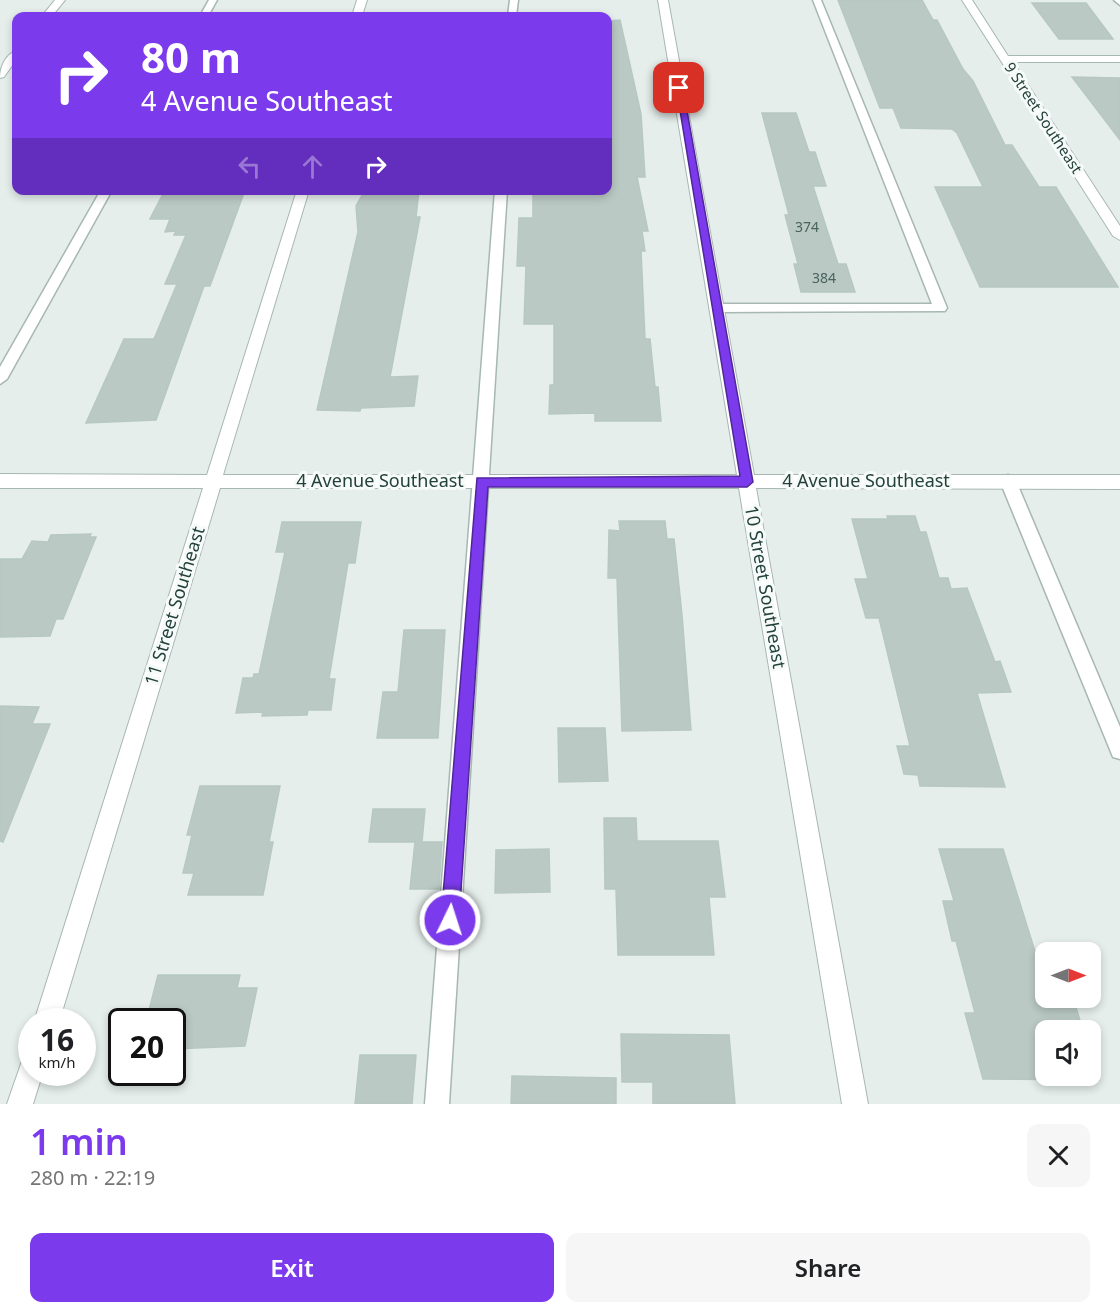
<!DOCTYPE html>
<meta charset="utf-8">
<style>
:root{--surface:#fff;--page:#f6f6f6;--text:#202124;--muted:#757577;--accent:#7c3aed}
body{margin:0;font-family:"Noto Sans",sans-serif;background:var(--page);color:var(--text);height:100vh;display:flex;flex-direction:column;font-size:22px;white-space:nowrap}
*{box-sizing:border-box;margin:0}
p{font-size:20px;color:var(--muted)}
.icon{flex:none;width:33px;height:33px;fill:none;stroke:currentColor;stroke-width:2;stroke-linecap:round;stroke-linejoin:round}
.map{position:relative;height:1104px;overflow:hidden}
.details{display:flex;flex-direction:column;background:var(--surface);flex:1}
.details>*{flex:none}
.top-card{position:absolute;left:12px;top:12px;width:600px;height:183px;border-radius:12px;box-shadow:0 3px 9px #0003;background:#7c3aed;color:#fff;overflow:hidden}
.needle{width:39px;rotate:90deg}
.buttons{position:absolute;left:1035px;top:942px;display:grid;gap:12px}
.buttons a{display:grid;place-items:center;width:66px;height:66px;border-radius:12px;background:var(--surface);box-shadow:0 3px 9px #0003;font-size:30px}
.speed{position:absolute;left:18px;top:1008px;display:flex;gap:12px;font-size:30px;font-weight:700;text-align:center}
.speed>*{display:grid;place-content:center;width:78px;height:78px;border-radius:50%;background:var(--surface);box-shadow:0 3px 9px #0003;line-height:1}
.speed small{font-size:15px;font-weight:400}
.speed .limit{border:3px solid #111;border-radius:9px;background:#fff;color:#111}
.pin{position:absolute;display:grid;place-items:center;width:51px;height:51px;color:#fff;margin:-26px;border-radius:12px;box-shadow:0 3px 9px #0006}
.me{position:absolute;width:66px;margin:-33px;rotate:4deg;stroke-linejoin:round;filter:drop-shadow(0 0 4px #0008)}
.turn{display:flex;align-items:center;gap:21px;height:126px;padding:0 30px;font-size:27px}
.turn .icon{width:78px;height:78px;stroke-width:2.5}
.turn b{display:block;font-size:42px;line-height:51px}
.lanes{display:flex;align-items:center;height:57px;padding:0 30px;background:#0003;justify-content:center;gap:30px;direction:ltr}
.lanes .off{opacity:.35}
.round{display:grid;place-items:center;flex:none;width:63px;height:63px;border-radius:12px;background:var(--page)}
.head{display:flex;align-items:center;justify-content:space-between;height:102px;padding:0 30px}
h1{font-size:36px;font-weight:600;line-height:45px;color:var(--accent)}
.button{display:flex;gap:12px;margin-top:auto;padding:12px 30px}
.button a{flex:1;height:69px;border-radius:12px;background:var(--accent);color:#fff;font-size:24px;font-weight:600;line-height:69px;text-align:center}
.button a+a{background:var(--page);color:var(--text)}
.map>svg:first-child{display:block}
.building{fill:#bac9c4;stroke:#b7c8c2;stroke-width:1.5}
.lines{fill:none;stroke-linecap:round;stroke-linejoin:round}
.service-casing{stroke:#a7b7b3;stroke-width:3}
.minor-casing{stroke:#a7b7b3;stroke-width:2}
.service{fill:#fff;fill-rule:evenodd}
.minor{fill:#fff;fill-rule:evenodd}
.route{fill:#7c3aed;stroke:#51269a;stroke-width:1.5}
.labels{text-anchor:middle;stroke-width:6;stroke-linejoin:round;paint-order:stroke}
.far-number-label{font-size:14px;fill:#49635d}
.far-street-label{font-size:15px;fill:#23413b;stroke:#f6faf8}
.street-label{font-size:18px;fill:#23413b;stroke:#f6faf8}
</style>
<div class="map">
<svg width="1120" height="1104" viewBox="0 0 1120 1104">
<rect width="100%" height="100%" fill="#e5eeeb"/>
<g class="building">
<polygon points="838,0 922,0 933,20 937,20 963,69 973,81 1005,145 1012,145 1039,187 1056,187 1118,287 980,287 935,187 983,187 957,133 952,129 901,128 893,108 880,108"/>
<polygon points="1032,3 1086,3 1113,39 1059,39"/>
<polygon points="620,20 641,114 645,177 637,177 648,231 642,231 645,251 641,251 645,339 650,339 655,387 658,387 661,421 595,421 595,413 549,414 550,385 554,385 554,324 524,324 526,266 517,266 519,218 533,218 533,190 608,190 608,21"/>
<polygon points="1072,77 1120,78 1120,140"/>
<polygon points="762,113 796,113 809,152 815,152 826,186 813,186 838,264 846,264 855,292 801,292 794,264 798,264 785,215 789,215"/>
<polygon points="165,190 245,190 210,286 204,286 156,420 86,423 124,339 154,339 177,284 165,284 186,235 174,235 176,231 165,232 170,219 150,219"/>
<polygon points="365,190 419,190 416,217 420,217 390,377 418,376 414,406 361,408 360,411 317,410 358,232 356,206"/>
<polygon points="887,516 915,516 920,532 926,532 939,578 948,578 951,589 967,588 995,662 1000,661 1011,692 977,693 1005,787 920,786 918,775 904,774 897,746 910,746 879,618 866,618 855,579 868,579 852,519 888,519"/>
<polygon points="619,521 665,521 667,539 674,539 682,615 691,730 622,731 617,578 608,578 609,530 620,531"/>
<polygon points="282,522 361,522 355,563 348,563 329,679 335,679 331,710 308,710 307,715 262,716 263,712 236,713 243,678 253,678 254,674 259,674 285,552 276,552"/>
<polygon points="91,534 89,537 96,537 63,619 56,619 50,636 0,637 0,559 22,559 32,541 48,542 51,535"/>
<polygon points="404,630 445,630 438,738 377,738 383,692 398,692"/>
<polygon points="0,706 39,707 32,724 50,724 3,842 0,841"/>
<polygon points="558,728 605,728 608,781 559,782"/>
<polygon points="200,786 280,786 269,842 273,842 263,895 188,895 194,873 183,873 192,835 187,835"/>
<polygon points="373,809 425,809 422,842 442,842 439,889 410,889 415,842 369,842"/>
<polygon points="604,818 636,818 637,841 718,841 725,897 709,897 714,955 618,955 616,889 605,889"/>
<polygon points="549,849 550,892 495,893 496,850"/>
<polygon points="939,849 1003,849 1038,961 1046,961 1046,998 1073,998 1083,1030 1046,1030 1046,1076 1090,1076 1090,1054 1099,1080 983,1079 965,1013 975,1013 956,941 952,941 943,901 954,901"/>
<polygon points="158,975 240,975 237,988 257,988 245,1046 172,1049 172,1022 146,1022"/>
<polygon points="621,1034 729,1035 735,1104 653,1104 653,1082 622,1082"/>
<polygon points="360,1055 416,1055 412,1104 355,1104"/>
<polygon points="512,1076 616,1078 616,1104 511,1104"/>
</g>
<g class="lines">
<g class="service-casing">
<g id="service">
<polygon points="209,0 217,0 208,16 200,16"/>
<polygon points="510,0 518,0 516,16 508,16"/>
<polygon points="813,0 821,0 947,308 945,311 717,312 710,308 717,304 932,304"/>
<polygon points="1114,0 1120,0 1120,5"/>
<polygon points="101,190 112,190 7,379 0,384 0,367"/>
<polygon points="495,190 507,190 449,1104 425,1104"/>
<polygon points="1008,475 1013,477 1016,481 1120,727 1120,759 1113,757 1000,481 1003,477"/>
</g>
</g>
<g class="minor-casing">
<g id="minor">
<polygon points="55,0 65,0 52,16 42,16"/>
<polygon points="357,0 367,0 362,16 352,16"/>
<polygon points="658,0 668,0 754,475 1120,475 1120,489 756,488 868,1104 842,1104 739,488 220,488 59,1022 34,1022 203,488 0,488 0,474 207,475 297,190 309,190 223,475 737,475"/>
<polygon points="962,0 972,0 1008,56 1120,56 1120,62 1013,62 1120,226 1120,240 1113,236"/>
<path d="M16,51V60L4,77L0,78C0,67 5,55 16,51Z"/>
<polygon points="32,1054 32,1072 43,1072 33,1104 7,1104 23,1058"/>
</g>
</g>
<use href="#service" class="service"/>
<use href="#minor" class="minor"/>
</g>
<polygon class="route" points="676,86 683,88 753,482 747,487 488,487 459,920 456,926 450,928 444,926 441,920 477,478 740,476"/>
<g class="labels">
<g class="far-number-label">
<text x="807" y="232">374</text>
<text x="824" y="283">384</text>
</g>
<g class="far-street-label">
<text transform="translate(1043 118) rotate(57)" y="5">9 Street Southeast</text>
</g>
<g class="street-label">
<text x="380" y="487">4 Avenue Southeast</text>
<text x="866" y="487">4 Avenue Southeast</text>
<text transform="translate(765 587) rotate(80)" y="6">10 Street Southeast</text>
<text transform="translate(175 606) rotate(-73)" y="6">11 Street Southeast</text>
</g>
</g>
</svg>
<div class="buttons">
<a><svg class="needle" viewBox="-14 -14 28 28"><path d="M0-13l5 13h-10z" fill="#e53935"/><path d="M0 13l5-13h-10z" fill="#757577"/></svg></a>
<a><svg class="icon" aria-label="sound" viewBox="0 0 24 24"><path d="M4 9h4l5-4v14l-5-4H4zM17 9q2 3 0 6"/></svg></a>
</div>
<div class="speed"><div>16<small>km/h</small></div><div class="limit">20</div></div>
<div class="pin" style="left:679px;top:88px;background:#d93025"><svg class="icon" aria-label="arrive" viewBox="0 0 24 24"><path d="M6 21V4h12l-3 4 3 4H6"/></svg></div>
<svg class="me" style="left:450px;top:920px" viewBox="-20 -20 40 40"><circle r="17" fill="#7c3aed" stroke="#fff" stroke-width="3"/><path d="M0-11L8 9 0 5-8 9z" fill="#fff"/></svg>
<div class="top-card">
<div class="turn"><svg class="icon" aria-label="right" viewBox="0 0 24 24"><path d="M7 20v-9h11M14 6l5 5-5 5"/></svg><div><b>80 m</b>4 Avenue Southeast</div></div>
<div class="lanes"><svg class="icon off" aria-label="left" viewBox="0 0 24 24"><path d="M17 20v-9H6M10 6l-5 5 5 5"/></svg><svg class="icon off" aria-label="ahead" viewBox="0 0 24 24"><path d="M12 20V5M6 11l6-6 6 6"/></svg><svg class="icon" aria-label="right" viewBox="0 0 24 24"><path d="M7 20v-9h11M14 6l5 5-5 5"/></svg></div>
</div>
</div>
<section class="details">
<div class="head"><div><h1>1 min</h1><p>280 m · 22:19</p></div><a class="round"><svg class="icon" aria-label="close" viewBox="0 0 24 24"><path d="M6 6l12 12M18 6L6 18"/></svg></a></div>
<div class="button"><a>Exit</a><a>Share</a></div>
</section>
